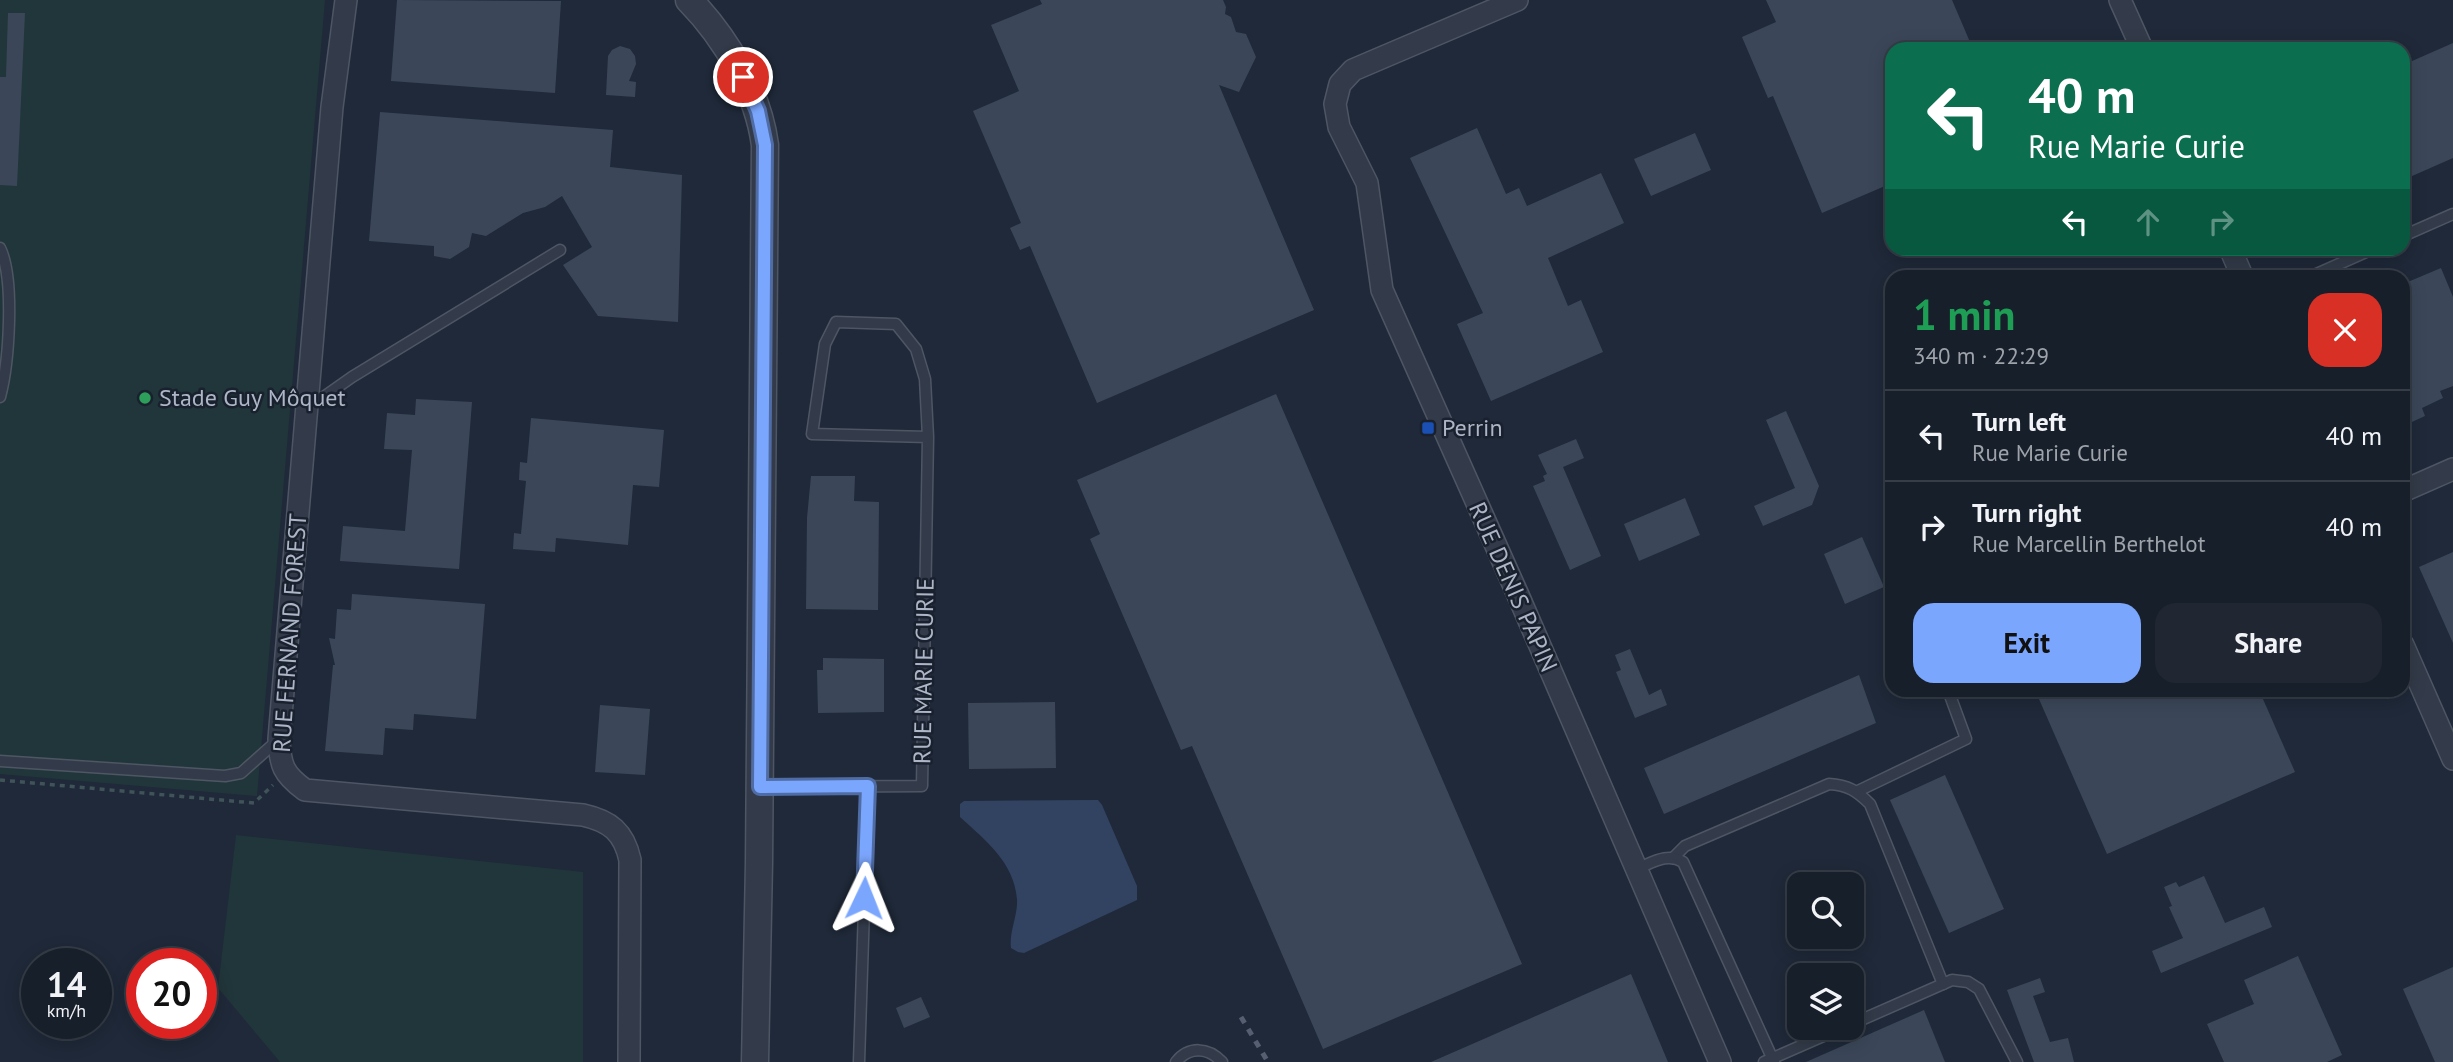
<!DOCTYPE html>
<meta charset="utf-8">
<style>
:root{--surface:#171f2b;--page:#202733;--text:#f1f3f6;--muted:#9ea2a9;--line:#363d47;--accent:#7ba6fd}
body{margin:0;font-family:"PT Sans",sans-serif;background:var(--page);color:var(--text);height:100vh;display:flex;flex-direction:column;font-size:26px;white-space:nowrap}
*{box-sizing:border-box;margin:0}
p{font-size:23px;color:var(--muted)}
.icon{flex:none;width:38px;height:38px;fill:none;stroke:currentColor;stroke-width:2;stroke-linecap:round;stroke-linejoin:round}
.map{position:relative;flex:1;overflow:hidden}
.panel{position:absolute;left:1885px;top:270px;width:525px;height:427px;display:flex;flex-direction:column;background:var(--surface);border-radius:21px;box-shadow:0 4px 18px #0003,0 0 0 2px var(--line)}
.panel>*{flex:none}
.top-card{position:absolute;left:1885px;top:42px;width:525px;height:214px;border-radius:21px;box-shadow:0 4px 18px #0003,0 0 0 2px var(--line);background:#0b6e4f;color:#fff;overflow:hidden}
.buttons{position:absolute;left:1787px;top:872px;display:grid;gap:14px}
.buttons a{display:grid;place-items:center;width:77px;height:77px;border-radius:14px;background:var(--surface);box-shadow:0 4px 18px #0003,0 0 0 2px var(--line);font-size:35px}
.speed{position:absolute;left:21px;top:948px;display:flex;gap:14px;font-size:35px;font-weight:700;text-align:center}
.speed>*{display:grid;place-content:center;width:91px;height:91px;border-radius:50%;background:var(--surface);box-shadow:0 4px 18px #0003,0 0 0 2px var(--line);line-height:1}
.speed small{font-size:18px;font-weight:400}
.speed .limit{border:10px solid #d22;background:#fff;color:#111}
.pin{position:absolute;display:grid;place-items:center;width:60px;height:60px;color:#fff;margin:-30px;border:4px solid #fff;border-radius:50%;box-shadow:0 2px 7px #0007}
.me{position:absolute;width:77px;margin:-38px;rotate:2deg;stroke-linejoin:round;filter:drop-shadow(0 0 5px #0008)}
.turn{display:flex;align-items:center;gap:24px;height:147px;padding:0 28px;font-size:32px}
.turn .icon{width:91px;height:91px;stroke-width:2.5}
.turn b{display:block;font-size:49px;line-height:60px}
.lanes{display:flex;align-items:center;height:66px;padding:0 28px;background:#0003;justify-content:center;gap:35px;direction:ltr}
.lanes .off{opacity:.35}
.round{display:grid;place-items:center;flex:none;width:74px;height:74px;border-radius:21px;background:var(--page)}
.headline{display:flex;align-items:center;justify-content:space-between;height:119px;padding:0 28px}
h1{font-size:42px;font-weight:700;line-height:52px;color:#1e9e55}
.primary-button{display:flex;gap:14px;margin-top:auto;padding:14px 28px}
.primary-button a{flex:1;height:80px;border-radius:21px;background:var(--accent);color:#111;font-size:28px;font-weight:700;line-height:80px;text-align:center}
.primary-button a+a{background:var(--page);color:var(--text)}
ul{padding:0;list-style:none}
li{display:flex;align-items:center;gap:21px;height:91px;padding:0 28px;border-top:2px solid var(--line)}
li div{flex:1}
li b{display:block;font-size:26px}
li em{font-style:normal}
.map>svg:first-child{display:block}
.green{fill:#21363a}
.water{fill:#324362}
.building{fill:#3b4759}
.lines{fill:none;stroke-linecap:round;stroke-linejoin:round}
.service-casing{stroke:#4e5664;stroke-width:13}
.minor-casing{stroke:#4e5664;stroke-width:24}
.tertiary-casing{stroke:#4e5664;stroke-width:29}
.path{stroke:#3f5358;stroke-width:3.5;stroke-dasharray:5 5;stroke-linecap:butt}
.service{stroke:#333b4a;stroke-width:10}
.minor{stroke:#333b4a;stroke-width:21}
.tertiary{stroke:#333b4a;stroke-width:26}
.rail{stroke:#555f71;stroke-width:5;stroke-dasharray:7 7;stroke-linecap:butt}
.route-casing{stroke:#506ca4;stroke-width:18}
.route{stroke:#7ba6fd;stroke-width:12}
.leisure-dot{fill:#2e9e5b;stroke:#19202e;stroke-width:2.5}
.transit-dot{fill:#1a4fb4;stroke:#19202e;stroke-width:2.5}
.labels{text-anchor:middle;stroke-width:5;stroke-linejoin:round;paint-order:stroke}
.poi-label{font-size:24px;fill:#adb6c6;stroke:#19202e;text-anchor:start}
.street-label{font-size:24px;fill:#adb6c6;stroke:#19202e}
</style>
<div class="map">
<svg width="2453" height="1062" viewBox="0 0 2453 1062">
<rect width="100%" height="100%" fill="#1f2939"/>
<g class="green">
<polygon points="0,0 325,0 257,796 0,774"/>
<polygon points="236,835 583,872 583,1062 280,1062 218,988"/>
</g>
<path class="water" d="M1098,800L1102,805L1137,886V900L1024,953L1018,952L1011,948C1009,931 1018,916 1017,899C1014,862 985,840 960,817V804L964,801Z"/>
<g class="building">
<polygon points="397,0 561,1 555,93 391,81"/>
<polygon points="1040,0 1223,0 1226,7 1225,14 1231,17 1236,32 1246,34 1256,57 1239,92 1219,85 1314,310 1097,403 1030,246 1020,250 1010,228 1021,223 973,111 1019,91 991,25 1042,4"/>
<polygon points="1766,0 1952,0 1973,49 1892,49 1892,183 1822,213 1773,96 1768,98 1742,37 1776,22"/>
<polygon points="8,13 25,13 17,186 0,185 0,77 6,77"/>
<polygon points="2453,43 2453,158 2403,180 2403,65"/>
<polygon points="620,46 630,49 635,56 636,64 629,81 636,82 635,97 606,95 608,56 612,50"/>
<polygon points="380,112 613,130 610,167 682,175 678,322 598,316 563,265 592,247 562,196 545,207 523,213 486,236 472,233 469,247 450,259 434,256 434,246 369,241"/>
<polygon points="1477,128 1506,194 1519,188 1527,206 1601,173 1624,223 1548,258 1568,306 1581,300 1603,352 1491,401 1457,324 1483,313 1410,158"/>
<polygon points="1695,133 1711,170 1651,196 1634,159"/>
<polygon points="2441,268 2453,297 2453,386 2440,391 2443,398 2422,408 2425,416 2403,426 2403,284"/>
<polygon points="1276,394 1522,964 1323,1049 1192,746 1181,750 1090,539 1100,534 1077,480"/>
<polygon points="416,399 472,402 459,569 340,561 343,526 405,531 412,450 384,449 387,413 415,415"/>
<polygon points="1786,411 1819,486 1812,505 1763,526 1754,506 1795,488 1766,420"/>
<polygon points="531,418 664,430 659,487 633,485 628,545 556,538 555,552 513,549 514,533 521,534 526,481 519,480 520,462 527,463"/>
<polygon points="1576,439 1584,458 1563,467 1601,556 1570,570 1533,486 1545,481 1543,476 1547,474 1538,455"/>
<polygon points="811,476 855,476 854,501 879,502 878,610 806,609 807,518"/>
<polygon points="1685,498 1700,535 1639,561 1624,524"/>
<polygon points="1862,537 1884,587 1845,604 1824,554"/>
<polygon points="2453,552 2453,643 2419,567"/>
<polygon points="352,594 485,604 476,719 414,714 413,730 385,728 383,755 325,751 333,665 335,665 329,638 335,639 337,609 351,610"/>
<polygon points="1630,649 1649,695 1661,689 1667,705 1635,718 1616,672 1621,670 1615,655"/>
<polygon points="823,658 884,659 884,712 818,713 817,670 823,670"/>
<polygon points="1859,675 1876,723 1664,814 1644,768"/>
<polygon points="2035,690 2259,690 2295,772 2107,854"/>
<polygon points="1055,702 1056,768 969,769 968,703"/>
<polygon points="600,705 650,709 645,775 595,772"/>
<polygon points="1945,775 2004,909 1949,933 1890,800"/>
<polygon points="2204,876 2225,923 2264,907 2272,927 2161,973 2152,951 2183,938 2169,907 2172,906 2164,887 2176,882 2179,887"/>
<polygon points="2298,956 2342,1055 2327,1062 2224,1062 2207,1024 2254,1004 2244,980"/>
<polygon points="2453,967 2453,1062 2435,1062 2403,989"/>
<polygon points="1631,974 1668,1062 1431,1062 1486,1038"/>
<polygon points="2040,978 2045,992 2033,996 2050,1042 2068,1038 2074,1062 2034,1062 2007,990"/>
<polygon points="921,997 930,1017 904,1028 896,1008"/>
<polygon points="1924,1010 1945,1062 1806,1062"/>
</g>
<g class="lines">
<g class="service-casing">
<g id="service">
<polyline points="2403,236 2453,214"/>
<path d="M0,248C15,279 9,363 0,397"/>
<polyline points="2312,276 2375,248"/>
<polyline points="308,408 352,377 560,250"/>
<polyline points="0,761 225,776 241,773 278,740"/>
<polyline points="760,787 922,786 928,437 925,379 916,349 896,324 836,322 825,344 812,434 928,437"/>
<polyline points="1858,791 1966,739 1948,690"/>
<path d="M1674,857L1685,846L1829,784C1848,785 1857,791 1870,804L1943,984"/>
<path d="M1636,869C1652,863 1667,852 1683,862L1774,1062"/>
<polyline points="1852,1024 1952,980 1968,982 1979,989 2017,1062"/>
<polyline points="859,1062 868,786"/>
<path d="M1176,1062C1189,1046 1208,1047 1222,1062"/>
<polyline points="1764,1062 1844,1027"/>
</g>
</g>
<g class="minor-casing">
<g id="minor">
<path d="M346,0L332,107L279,739C280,765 283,774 305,790L583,815C610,821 624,832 630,860L629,1062"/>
<polyline points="1517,0 1353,70 1340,84 1335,104 1339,127 1367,183 1382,290 1518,595 1720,1062"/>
<polyline points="2120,0 2142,49"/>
<polyline points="2230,248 2242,276"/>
<polyline points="2403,491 2453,469"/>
<polyline points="2403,645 2453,759"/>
</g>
</g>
<g class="tertiary-casing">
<path id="tertiary" d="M689,0C726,38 758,92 765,145L759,863L755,1062"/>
</g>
<polyline class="path" points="0,780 254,803 273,785"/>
<use href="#service" class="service"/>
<use href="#minor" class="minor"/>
<use href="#tertiary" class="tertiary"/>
<polyline class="rail" points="1241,1017 1268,1062"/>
</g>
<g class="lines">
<g class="route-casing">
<polyline id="route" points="743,77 758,111 765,145 760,787 868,786 864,898"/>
</g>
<use href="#route" class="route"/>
</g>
<circle class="leisure-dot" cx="145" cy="398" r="7"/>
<rect class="transit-dot" x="1421" y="421" width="14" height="14" rx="3.5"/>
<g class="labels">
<g class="poi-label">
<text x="159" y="406">Stade Guy Môquet</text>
<text x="1442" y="436">Perrin</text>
</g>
<g class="street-label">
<text transform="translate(1513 587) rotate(66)" y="8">RUE DENIS PAPIN</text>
<text transform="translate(290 633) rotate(-86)" y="8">RUE FERNAND FOREST</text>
<text transform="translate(924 671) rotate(-89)" y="8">RUE MARIE CURIE</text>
</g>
</g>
</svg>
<div class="buttons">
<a><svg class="icon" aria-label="search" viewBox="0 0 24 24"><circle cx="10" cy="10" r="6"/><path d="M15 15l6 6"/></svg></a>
<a><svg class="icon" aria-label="layers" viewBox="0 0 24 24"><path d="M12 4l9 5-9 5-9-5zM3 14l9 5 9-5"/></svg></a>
</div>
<div class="speed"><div>14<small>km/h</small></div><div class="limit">20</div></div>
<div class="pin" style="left:743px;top:77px;background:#d93025"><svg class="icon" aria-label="arrive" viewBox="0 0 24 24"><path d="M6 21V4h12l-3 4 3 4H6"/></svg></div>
<svg class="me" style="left:864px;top:898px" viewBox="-20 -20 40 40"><path d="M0-17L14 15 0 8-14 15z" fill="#7ba6fd" stroke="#fff" stroke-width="4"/></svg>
<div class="top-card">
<div class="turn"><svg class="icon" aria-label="left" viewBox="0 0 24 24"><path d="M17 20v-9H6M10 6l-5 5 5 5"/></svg><div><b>40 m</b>Rue Marie Curie</div></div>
<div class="lanes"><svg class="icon" aria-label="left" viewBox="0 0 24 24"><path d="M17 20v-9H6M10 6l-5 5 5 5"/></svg><svg class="icon off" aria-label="ahead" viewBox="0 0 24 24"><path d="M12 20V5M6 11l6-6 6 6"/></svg><svg class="icon off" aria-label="right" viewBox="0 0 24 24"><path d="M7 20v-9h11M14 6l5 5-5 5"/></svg></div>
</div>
<section class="panel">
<div class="headline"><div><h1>1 min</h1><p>340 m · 22:29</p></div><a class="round" style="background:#d93025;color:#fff"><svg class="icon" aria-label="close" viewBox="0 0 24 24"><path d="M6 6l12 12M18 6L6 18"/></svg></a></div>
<ul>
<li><svg class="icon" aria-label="left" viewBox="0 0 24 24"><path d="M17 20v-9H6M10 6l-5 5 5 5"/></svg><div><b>Turn left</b><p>Rue Marie Curie</p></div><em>40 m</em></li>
<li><svg class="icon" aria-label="right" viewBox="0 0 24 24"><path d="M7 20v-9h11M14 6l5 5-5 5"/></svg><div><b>Turn right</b><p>Rue Marcellin Berthelot</p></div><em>40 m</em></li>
</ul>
<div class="primary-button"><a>Exit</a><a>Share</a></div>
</section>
</div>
